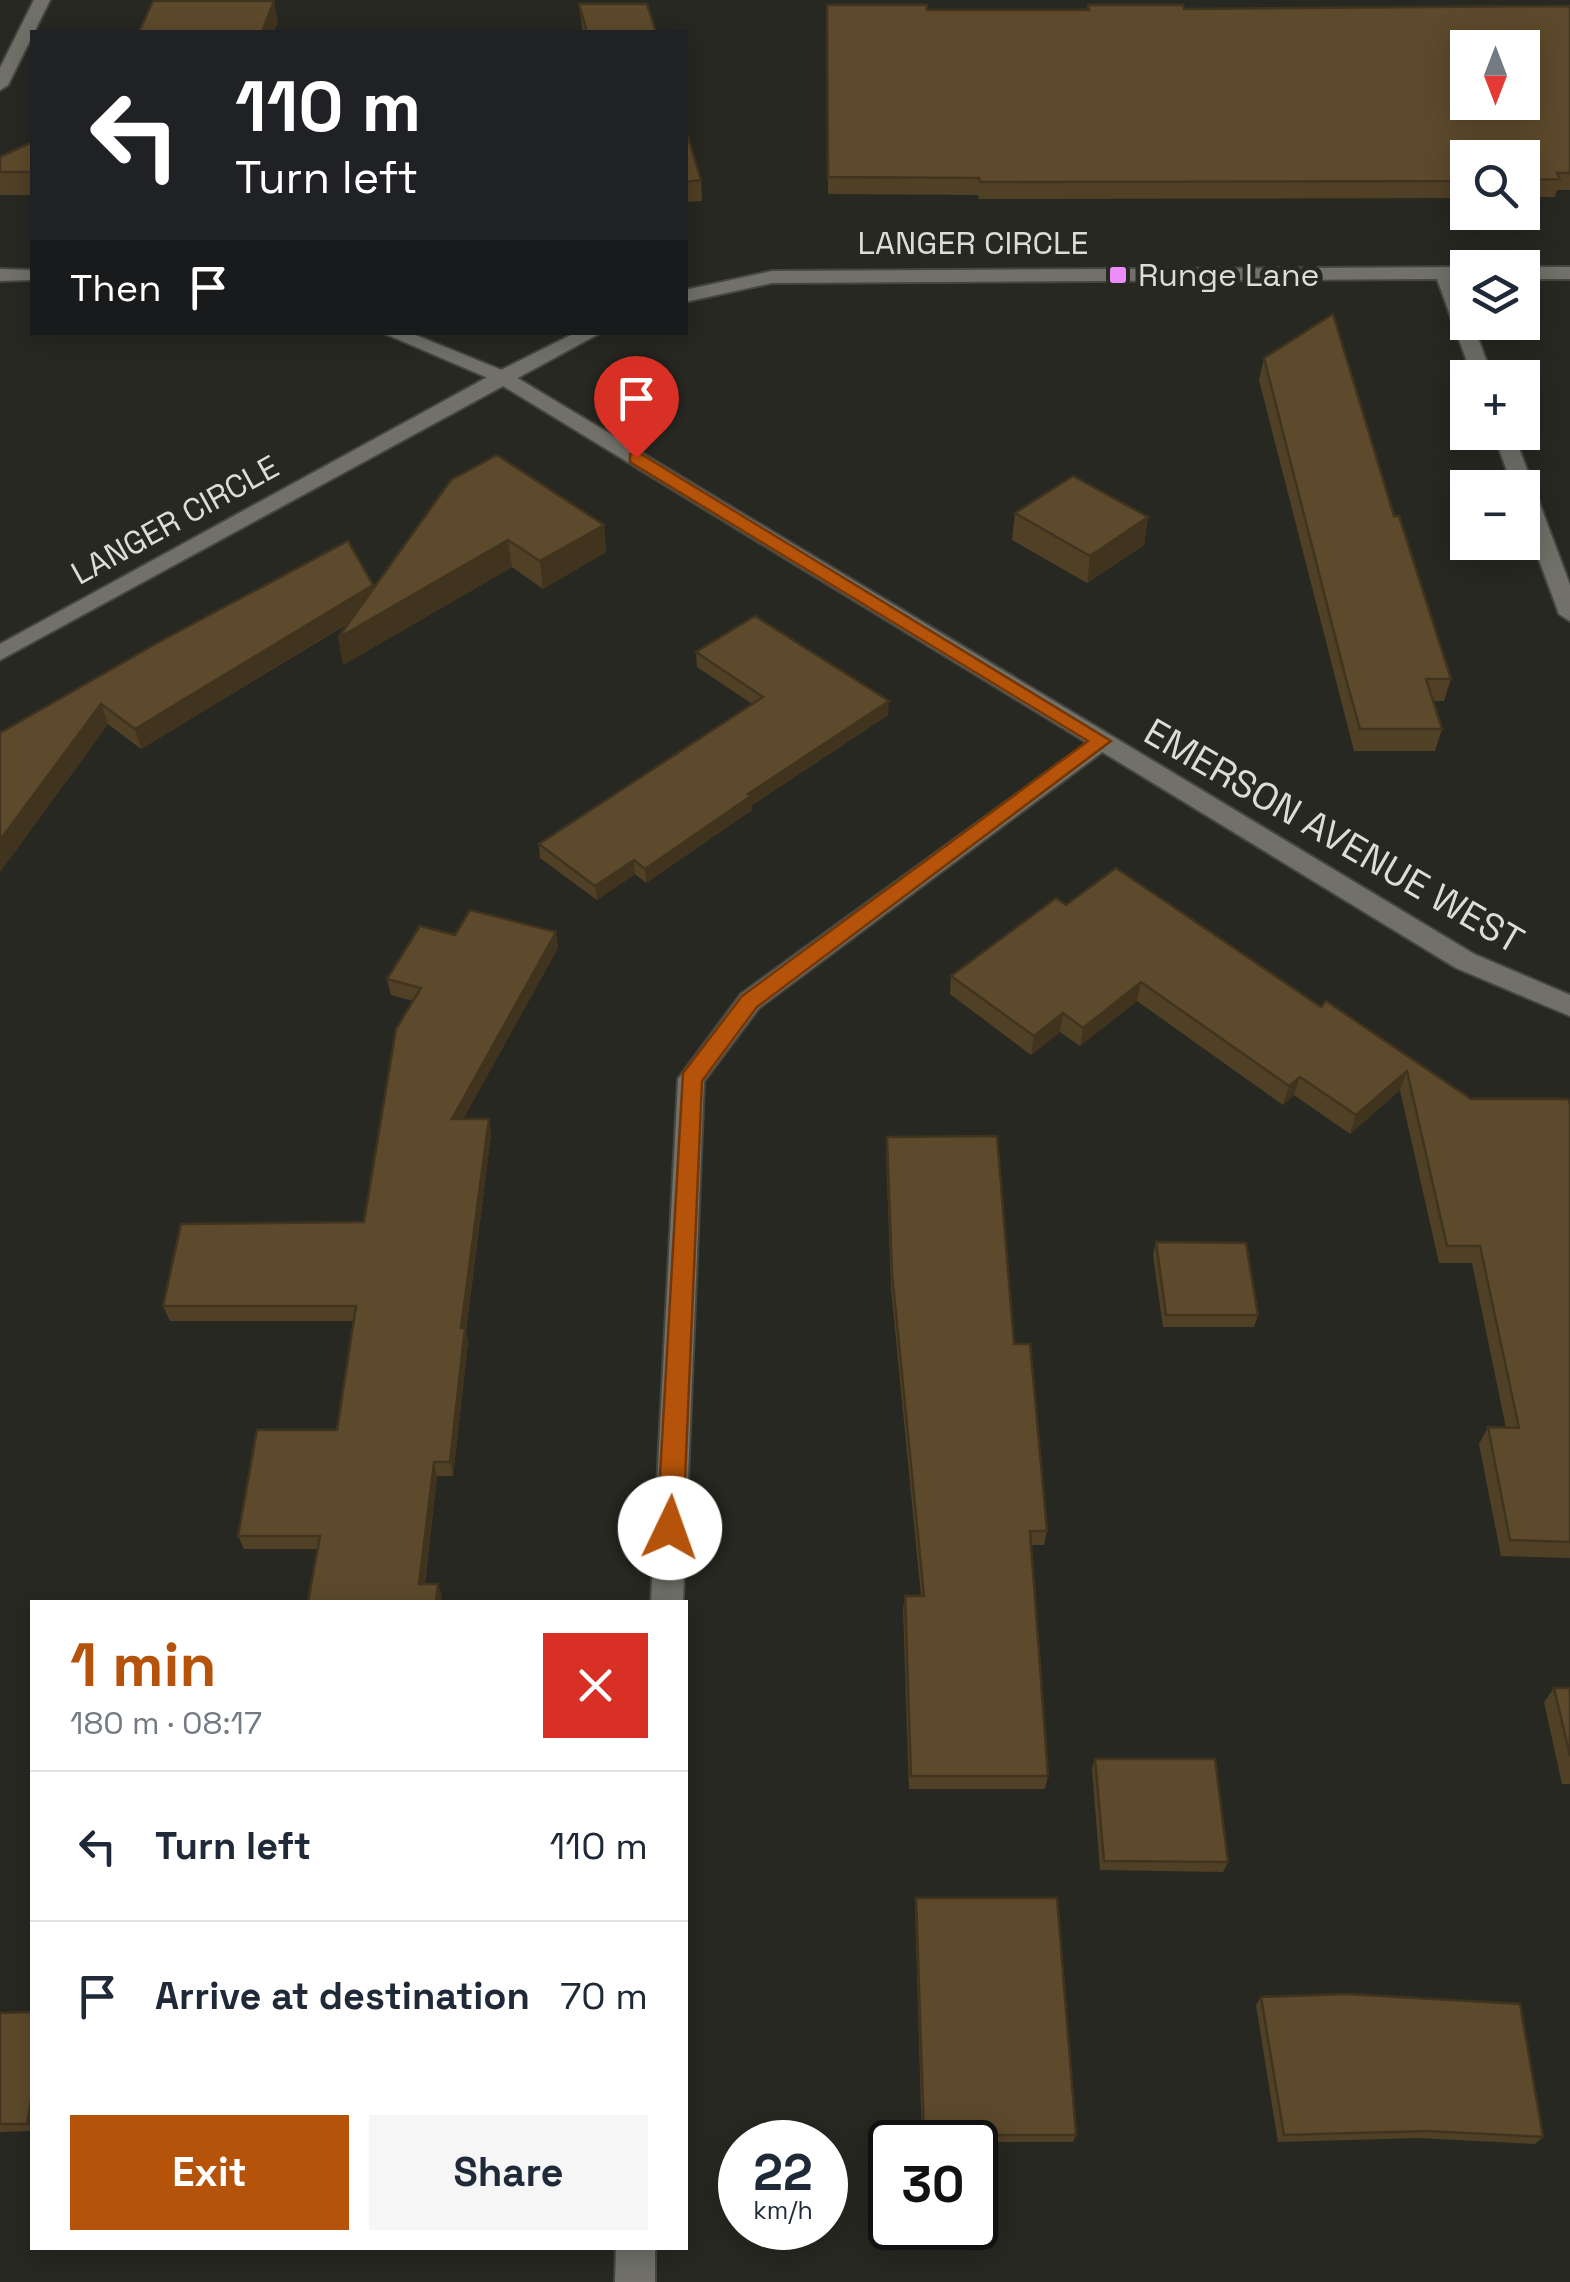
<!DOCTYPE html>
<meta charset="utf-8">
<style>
:root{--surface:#fff;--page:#f6f6f7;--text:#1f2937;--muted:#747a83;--line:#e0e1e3;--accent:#b45309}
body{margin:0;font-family:"Space Grotesk",sans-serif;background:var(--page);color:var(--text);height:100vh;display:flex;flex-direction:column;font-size:38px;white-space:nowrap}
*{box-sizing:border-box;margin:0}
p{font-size:32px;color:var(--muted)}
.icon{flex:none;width:55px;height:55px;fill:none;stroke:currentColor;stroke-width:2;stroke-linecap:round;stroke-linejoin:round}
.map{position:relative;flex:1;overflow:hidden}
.side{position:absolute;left:30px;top:1600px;width:658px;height:650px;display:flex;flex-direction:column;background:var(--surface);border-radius:0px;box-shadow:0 5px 25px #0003}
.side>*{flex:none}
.top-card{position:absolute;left:30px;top:30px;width:658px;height:305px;border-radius:0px;box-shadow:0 5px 25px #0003;background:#202124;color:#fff;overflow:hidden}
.needle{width:65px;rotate:180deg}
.fabs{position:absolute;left:1450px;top:30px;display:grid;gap:20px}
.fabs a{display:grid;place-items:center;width:90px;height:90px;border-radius:0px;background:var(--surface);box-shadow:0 5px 25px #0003;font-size:50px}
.speed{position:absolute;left:718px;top:2120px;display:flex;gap:20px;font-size:50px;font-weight:700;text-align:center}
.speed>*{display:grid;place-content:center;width:130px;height:130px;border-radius:50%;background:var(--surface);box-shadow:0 5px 25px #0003;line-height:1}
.speed small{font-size:25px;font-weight:400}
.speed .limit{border:5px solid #111;border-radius:15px;background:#fff;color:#111}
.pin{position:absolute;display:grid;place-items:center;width:85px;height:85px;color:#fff;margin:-102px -42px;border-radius:50% 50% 50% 0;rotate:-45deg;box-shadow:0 0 10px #0007}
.pin .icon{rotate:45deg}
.me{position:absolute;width:110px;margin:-55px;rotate:3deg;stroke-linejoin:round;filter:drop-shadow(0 0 8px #0008)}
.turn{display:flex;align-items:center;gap:35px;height:210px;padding:0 40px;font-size:45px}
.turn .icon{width:130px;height:130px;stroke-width:2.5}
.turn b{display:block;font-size:70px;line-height:85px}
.then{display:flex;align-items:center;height:95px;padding:0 40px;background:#0003;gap:20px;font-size:38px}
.round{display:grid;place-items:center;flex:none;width:105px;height:105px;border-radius:0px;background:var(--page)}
.summary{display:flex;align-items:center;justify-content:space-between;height:170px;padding:0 40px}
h1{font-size:60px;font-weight:700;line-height:75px;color:var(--accent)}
.cta{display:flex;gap:20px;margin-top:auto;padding:20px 40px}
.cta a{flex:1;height:115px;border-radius:0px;background:var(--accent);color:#fff;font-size:40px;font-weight:700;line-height:115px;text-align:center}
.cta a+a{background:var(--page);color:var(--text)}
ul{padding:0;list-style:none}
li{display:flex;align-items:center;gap:30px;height:150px;padding:0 40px;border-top:2px solid var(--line)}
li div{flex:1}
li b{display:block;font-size:38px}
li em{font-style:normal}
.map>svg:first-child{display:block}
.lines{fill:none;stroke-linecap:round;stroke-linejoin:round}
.minor-casing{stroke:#464640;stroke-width:4}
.tertiary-casing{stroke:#464640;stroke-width:4}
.minor{fill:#71716a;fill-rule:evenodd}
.tertiary{fill:#71716a;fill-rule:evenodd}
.wall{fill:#504026}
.shaded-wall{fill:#41341f}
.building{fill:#5d4a2c;stroke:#41341f;stroke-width:2.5;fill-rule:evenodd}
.route{fill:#b45309;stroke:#753606;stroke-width:2.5}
.poi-dot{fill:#ec8cfa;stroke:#282822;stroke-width:4}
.labels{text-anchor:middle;stroke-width:10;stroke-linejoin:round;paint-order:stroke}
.far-street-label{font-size:32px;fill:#dcdcd8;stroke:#282822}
.far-poi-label{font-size:32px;fill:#dcdcd8;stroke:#282822;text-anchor:start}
.street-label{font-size:38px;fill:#dcdcd8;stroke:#282822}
</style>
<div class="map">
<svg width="1570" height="2282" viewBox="0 0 1570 2282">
<rect width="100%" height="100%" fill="#282822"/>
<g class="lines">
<g class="minor-casing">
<g id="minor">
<polygon points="34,0 50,0 8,85 0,90 0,68"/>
<polygon points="1468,267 1468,279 1455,279 1468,311 1468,322 1472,322 1493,378 1473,378 1437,279 772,283 685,302 685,290 772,271"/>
<polygon points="1570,267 1570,279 1522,279 1522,267"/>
<polygon points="577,332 602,332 0,660 0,644 495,373"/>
<polygon points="1493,432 1513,432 1570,585 1570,621 1559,614 1522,513 1522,488 1513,488"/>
<polygon points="1101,733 1109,735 1113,741 1109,747 759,1008 704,1081 683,1602 651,1602 678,1079 741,994"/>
<polygon points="616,2248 655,2248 655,2282 615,2282"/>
</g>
</g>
<g class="tertiary-casing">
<g id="tertiary">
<polygon points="0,269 32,270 32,280 0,281"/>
<polygon points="381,332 408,332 509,373 1474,954 1570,995 1570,1016 1456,968 495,381"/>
</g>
</g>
<use href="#minor" class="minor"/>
<use href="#tertiary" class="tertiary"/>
</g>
<g class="wall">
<polygon points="579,4 656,32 583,32"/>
<polygon points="827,5 927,10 1087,10 1088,5 1184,9 1570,6 1570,190 1557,190 1555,197 1522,197 1522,158 1468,158 1468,198 979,199 978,195 828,194"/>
<polygon points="685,127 701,180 702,201 685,202"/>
<polygon points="32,142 32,195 0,195 0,157"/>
<polygon points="1264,358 1394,516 1451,679 1444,701 1433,701 1442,729 1435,751 1354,751 1259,380"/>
<polygon points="451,480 604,525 606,552 543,589 512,567 343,665 349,623 141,749 108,724 0,872 0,733 374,588"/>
<polygon points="1015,513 1148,517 1144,545 1087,583 1012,540"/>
<polygon points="696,652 888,715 751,806 752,810 646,883 635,874 597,900 540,858 539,844 752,704 697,667"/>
<polygon points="1066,905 1321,1007 1471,1099 1570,1104 1570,1558 1501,1556 1479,1444 1488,1427 1506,1428 1472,1263 1439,1263 1400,1090 1350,1134 1294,1095 1283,1105 1137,1001 1080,1046 1060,1032 1031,1055 950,994 951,976"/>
<polygon points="556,932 558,948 463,1119 489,1119 491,1135 466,1331 468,1342 453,1476 437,1476 425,1584 438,1584 442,1597 318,1549 244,1549 238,1536 337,1430 354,1321 170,1321 163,1306 364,1222 413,1001 391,995 387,979 455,935"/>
<polygon points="887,1137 1014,1344 1047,1531 1044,1545 1031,1545 1048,1776 1045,1789 909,1789 903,1609 905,1596 921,1596 891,1288 886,1153"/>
<polygon points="1156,1242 1258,1315 1254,1327 1163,1327 1153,1255"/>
<polygon points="1554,1688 1570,1688 1570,1784 1562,1784 1544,1702"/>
<polygon points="1095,1759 1228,1862 1223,1872 1100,1870 1092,1769"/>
<polygon points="916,1898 1076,2135 1073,2142 922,2142 915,1907"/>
<polygon points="1261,1997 1543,2137 1535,2144 1420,2138 1278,2142 1256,2005"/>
<polygon points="32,2012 32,2131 0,2132 0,2013"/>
</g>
<g class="shaded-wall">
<polygon points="274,1 278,23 274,32 262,32"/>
<polygon points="1148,517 1144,545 1087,583 1090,556"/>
<polygon points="604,525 606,552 543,589 540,561"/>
<polygon points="508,540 512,567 343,665 338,638"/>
<polygon points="373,585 377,605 141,749 135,729"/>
<polygon points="889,701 888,715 751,806 752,810 646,883 645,869 748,794"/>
<polygon points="101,704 108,724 0,872 0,840"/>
<polygon points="634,860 635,874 597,900 595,886"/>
<polygon points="556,932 558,948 455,1134 452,1119"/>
<polygon points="1141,982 1137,1001 1080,1046 1083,1028"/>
<polygon points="1063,1013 1060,1032 1031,1055 1034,1036"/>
<polygon points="1407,1071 1400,1090 1350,1134 1356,1115"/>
<polygon points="1300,1077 1294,1095 1283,1105 1289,1086"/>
<polygon points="489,1119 491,1135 466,1331 468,1342 453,1476 450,1462 461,1328"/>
<polygon points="434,1462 437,1476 423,1597 419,1584"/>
<polygon points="438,1584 442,1597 441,1602 436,1602"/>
<polygon points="32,2095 32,2129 27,2124"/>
</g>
<g class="building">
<polygon points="153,1 274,1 262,32 139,32"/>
<polygon points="579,4 647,4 656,32 587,32"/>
<path d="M827,5H927V10H1089L1088,5H1183L1184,9L1570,6V173H1557L1560,179L1522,180V158H1468V181L980,182L979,178L828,177ZM1468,48H1522V102H1468Z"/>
<polygon points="685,127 701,180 685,182"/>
<polygon points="32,142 32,172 0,172 0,157"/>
<polygon points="1333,314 1394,516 1399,516 1451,679 1426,679 1442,729 1360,729 1346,679 1264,358"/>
<polygon points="497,455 604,525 540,561 508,540 338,638 451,480"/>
<polygon points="1073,476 1148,517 1090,556 1015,513"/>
<polygon points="348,541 373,585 135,729 101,704 0,840 0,733 159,642"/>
<polygon points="755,616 889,701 748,794 751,796 645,869 634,860 595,886 539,844 763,697 696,652"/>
<polygon points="1116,868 1321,1007 1326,1001 1471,1099 1568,1099 1570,1104 1570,1542 1510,1540 1488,1427 1519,1428 1480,1246 1447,1246 1407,1071 1356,1115 1300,1077 1289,1086 1141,982 1083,1028 1063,1013 1034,1036 951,976 1056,898 1066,905"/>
<polygon points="470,910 556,932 452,1119 489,1119 461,1328 465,1328 450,1462 434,1462 419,1584 438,1584 436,1602 308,1602 320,1536 238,1536 257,1430 337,1430 356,1306 163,1306 181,1224 364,1222 396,1029 421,988 387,979 420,926 455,935"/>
<polygon points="997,1136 1014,1344 1030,1344 1047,1531 1030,1531 1048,1776 911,1776 905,1596 924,1596 892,1273 887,1137"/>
<polygon points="1156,1242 1246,1243 1258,1315 1166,1315"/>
<polygon points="1554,1688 1570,1688 1570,1756"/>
<polygon points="1095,1759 1215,1759 1228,1862 1104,1861"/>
<polygon points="916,1898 1057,1898 1076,2135 924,2135"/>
<polygon points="1347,1994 1520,2004 1543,2137 1427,2131 1284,2135 1261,1997"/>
<polygon points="32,2012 32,2095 27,2124 0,2124 0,2013"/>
</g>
<polygon class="route" points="630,454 641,454 1111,741 757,1007 702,1081 683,1528 679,1536 670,1540 661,1536 657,1528 683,1073 742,996 1088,741 630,462"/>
<rect class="poi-dot" x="1108" y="265" width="20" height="20" rx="5"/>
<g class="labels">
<g class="far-street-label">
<text x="973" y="254">LANGER CIRCLE</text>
<text transform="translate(175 520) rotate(-29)" y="11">LANGER CIRCLE</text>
</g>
<g class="far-poi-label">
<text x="1138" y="286">Runge Lane</text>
</g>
<g class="street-label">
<text transform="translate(1334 836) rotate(30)" y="13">EMERSON AVENUE WEST</text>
</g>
</g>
</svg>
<div class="fabs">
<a><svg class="needle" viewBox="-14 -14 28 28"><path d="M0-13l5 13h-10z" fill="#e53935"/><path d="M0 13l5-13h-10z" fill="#747a83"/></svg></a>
<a><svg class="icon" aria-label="search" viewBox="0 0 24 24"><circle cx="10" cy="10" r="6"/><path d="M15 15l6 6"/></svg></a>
<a><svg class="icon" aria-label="layers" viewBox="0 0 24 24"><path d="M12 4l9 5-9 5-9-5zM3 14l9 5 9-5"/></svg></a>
<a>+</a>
<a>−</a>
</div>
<div class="speed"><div>22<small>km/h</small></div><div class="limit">30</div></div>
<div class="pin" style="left:636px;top:458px;background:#d93025"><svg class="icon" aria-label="arrive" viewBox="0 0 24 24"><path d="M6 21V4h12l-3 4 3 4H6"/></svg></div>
<svg class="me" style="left:670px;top:1528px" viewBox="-20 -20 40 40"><circle r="19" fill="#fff"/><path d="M0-13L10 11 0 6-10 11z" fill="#b45309"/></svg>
<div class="top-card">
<div class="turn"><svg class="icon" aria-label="left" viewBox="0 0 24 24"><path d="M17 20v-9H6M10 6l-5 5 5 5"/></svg><div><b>110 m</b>Turn left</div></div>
<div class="then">Then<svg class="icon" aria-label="arrive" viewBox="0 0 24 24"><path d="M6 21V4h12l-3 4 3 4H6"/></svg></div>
</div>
<section class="side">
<div class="summary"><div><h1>1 min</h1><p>180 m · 08:17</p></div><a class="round" style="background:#d93025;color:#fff"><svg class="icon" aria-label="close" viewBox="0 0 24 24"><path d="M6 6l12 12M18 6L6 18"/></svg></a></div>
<ul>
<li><svg class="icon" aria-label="left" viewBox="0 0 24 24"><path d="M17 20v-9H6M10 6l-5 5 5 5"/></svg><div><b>Turn left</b></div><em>110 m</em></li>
<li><svg class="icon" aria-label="arrive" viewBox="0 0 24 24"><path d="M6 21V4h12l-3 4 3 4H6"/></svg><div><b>Arrive at destination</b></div><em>70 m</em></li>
</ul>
<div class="cta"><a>Exit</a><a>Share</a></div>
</section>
</div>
